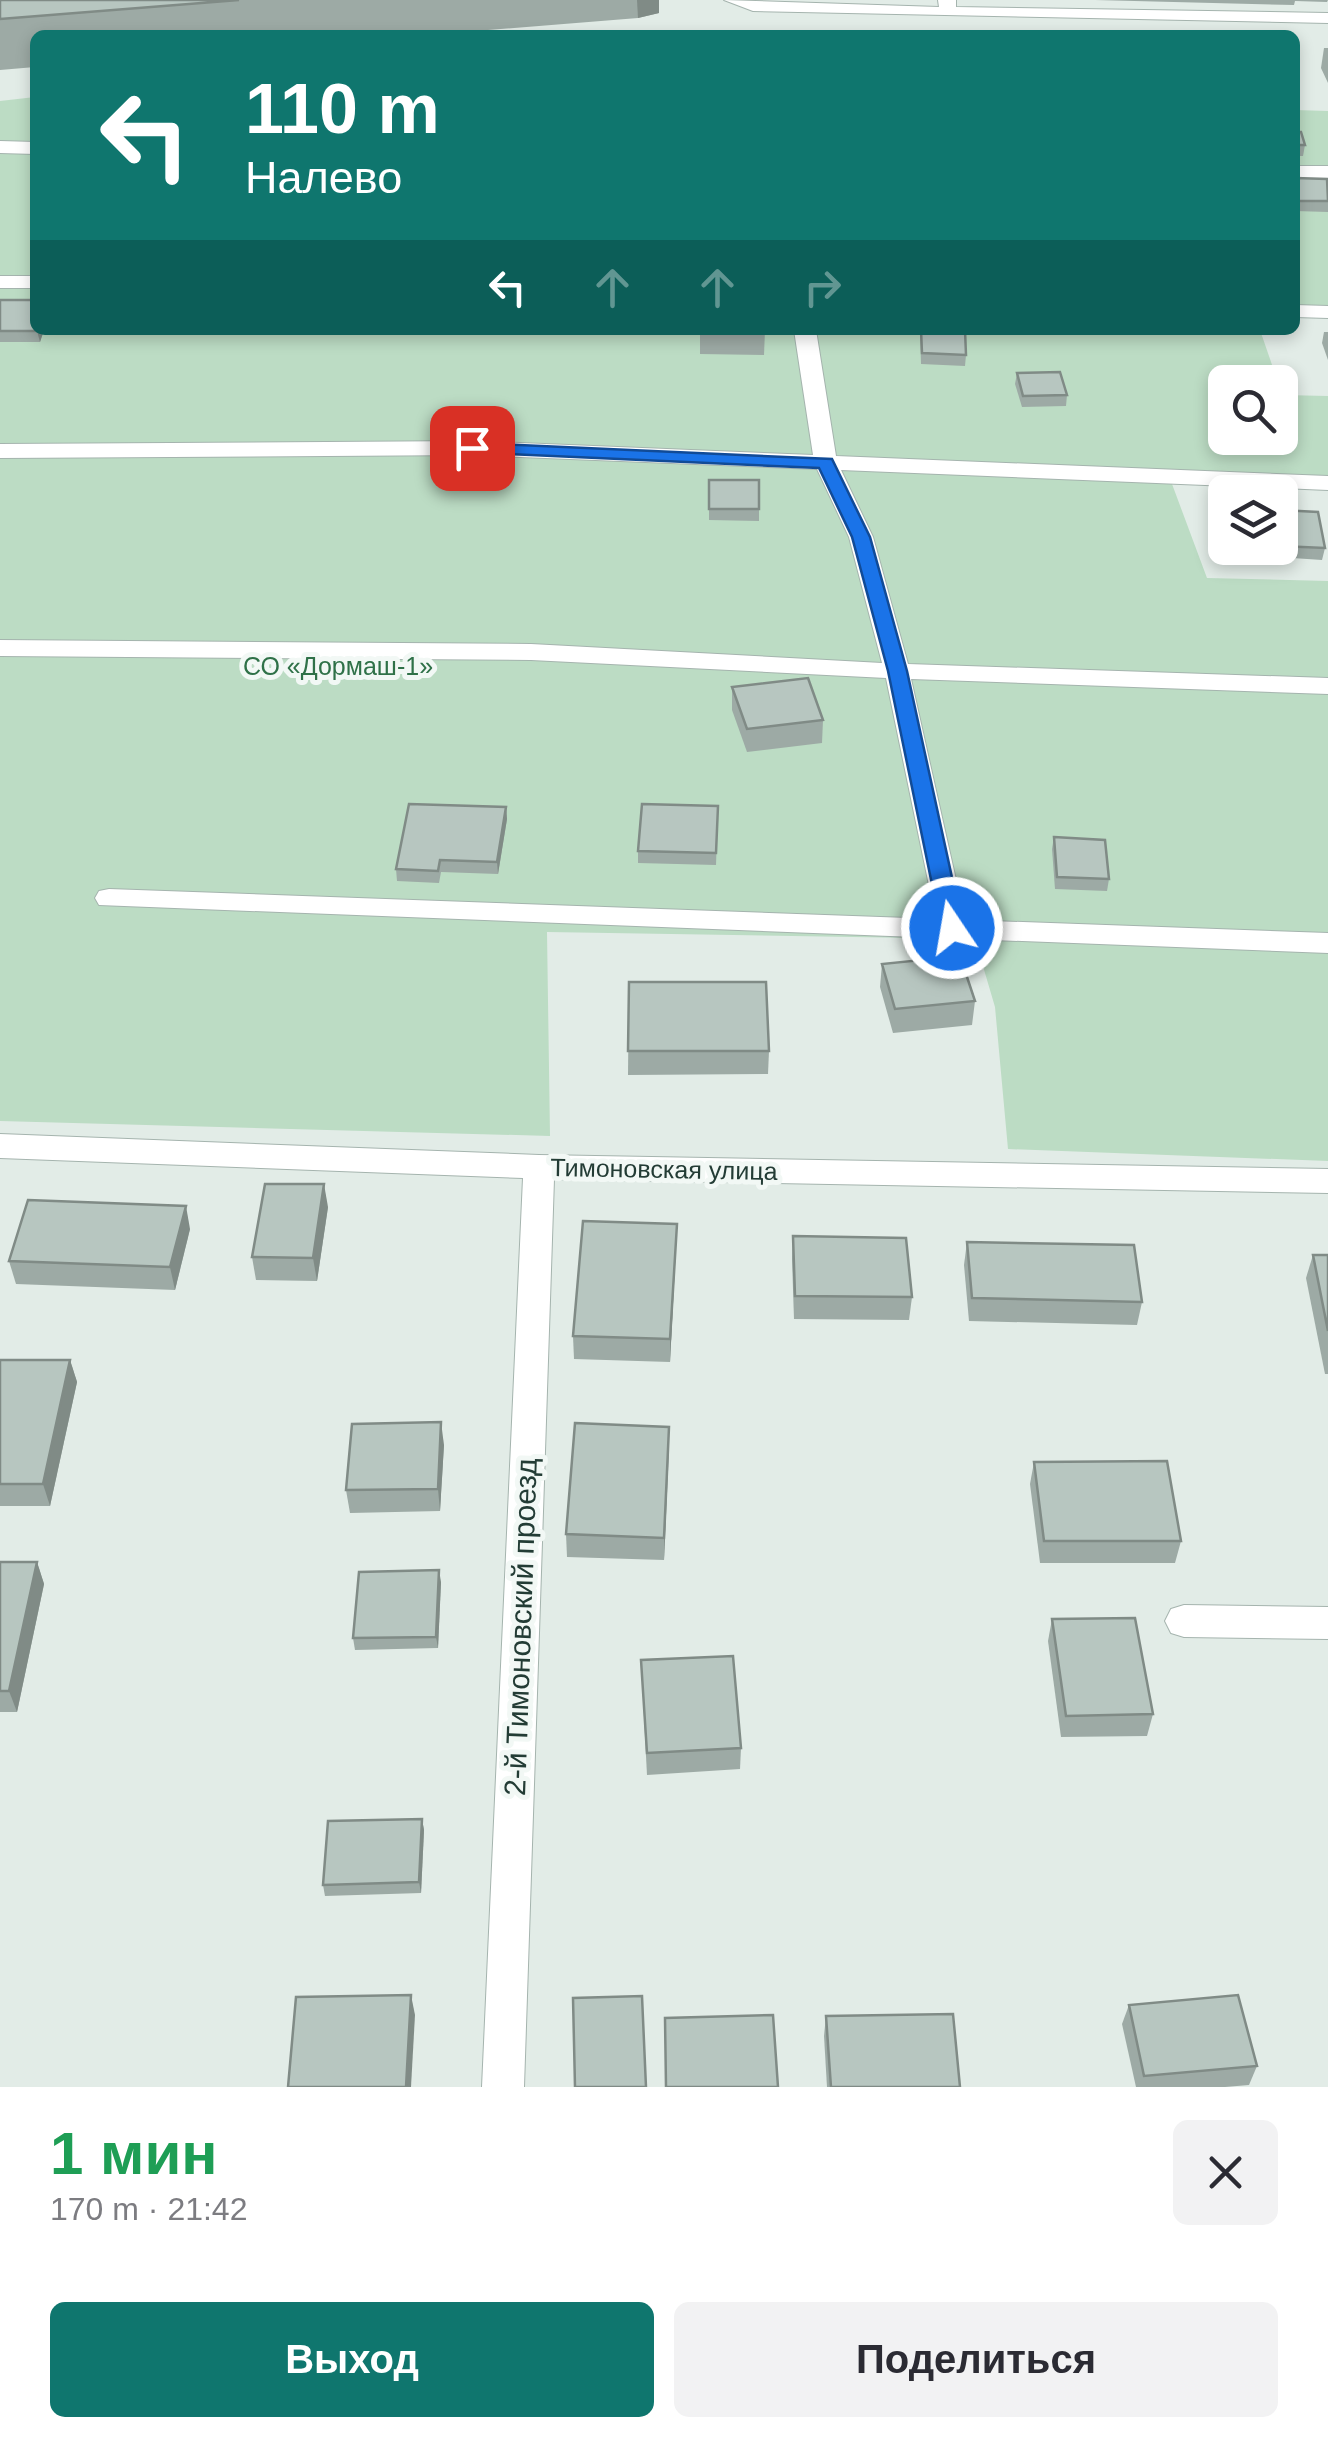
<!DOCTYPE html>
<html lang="ru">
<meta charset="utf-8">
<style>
:root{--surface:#fff;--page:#f2f2f3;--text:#2b2b33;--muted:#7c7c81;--accent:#0f766e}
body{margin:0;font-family:Arial,sans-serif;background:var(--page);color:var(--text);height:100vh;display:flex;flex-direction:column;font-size:38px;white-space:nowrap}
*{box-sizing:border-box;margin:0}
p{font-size:32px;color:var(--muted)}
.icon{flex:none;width:55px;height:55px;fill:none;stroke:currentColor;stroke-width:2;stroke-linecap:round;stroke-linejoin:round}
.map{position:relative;height:2087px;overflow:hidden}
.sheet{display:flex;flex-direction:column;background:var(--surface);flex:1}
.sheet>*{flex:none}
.top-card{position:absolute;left:30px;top:30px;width:1270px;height:305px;border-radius:15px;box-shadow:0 5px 15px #0003;background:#0f766e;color:#fff;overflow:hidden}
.buttons{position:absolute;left:1208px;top:365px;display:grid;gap:20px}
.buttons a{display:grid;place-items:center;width:90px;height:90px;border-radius:15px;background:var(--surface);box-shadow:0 5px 15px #0003;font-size:50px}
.pin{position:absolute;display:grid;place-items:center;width:85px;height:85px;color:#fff;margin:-42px;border-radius:20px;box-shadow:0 5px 15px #0006}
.me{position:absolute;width:110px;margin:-55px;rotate:348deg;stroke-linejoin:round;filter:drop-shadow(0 0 8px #0008)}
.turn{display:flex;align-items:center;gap:35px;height:210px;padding:0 50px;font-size:45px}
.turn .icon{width:130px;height:130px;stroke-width:2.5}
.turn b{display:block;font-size:70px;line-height:85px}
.lanes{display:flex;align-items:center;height:95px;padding:0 50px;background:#0003;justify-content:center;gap:50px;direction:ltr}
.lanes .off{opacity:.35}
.round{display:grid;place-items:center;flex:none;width:105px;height:105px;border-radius:15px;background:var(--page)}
.overview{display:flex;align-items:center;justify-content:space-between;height:170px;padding:0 50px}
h1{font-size:60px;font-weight:800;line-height:75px;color:#1e9e55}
.button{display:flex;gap:20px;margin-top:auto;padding:20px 50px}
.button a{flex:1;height:115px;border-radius:15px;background:var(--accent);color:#fff;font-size:40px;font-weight:800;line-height:115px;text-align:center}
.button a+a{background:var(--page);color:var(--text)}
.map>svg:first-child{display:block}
.green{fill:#bcdcc4}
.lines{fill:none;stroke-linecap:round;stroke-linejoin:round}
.lane-casing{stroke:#a5b4ae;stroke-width:2}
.street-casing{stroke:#a5b4ae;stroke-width:2}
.lane{fill:#fff;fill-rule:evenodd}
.street{fill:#fff;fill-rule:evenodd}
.wall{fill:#9daaa5}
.shaded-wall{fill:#808b86}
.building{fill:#b7c6c0;stroke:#808b86;stroke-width:2.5}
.route{fill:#1a73e8;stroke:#114b97;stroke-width:2.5}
.labels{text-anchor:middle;stroke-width:10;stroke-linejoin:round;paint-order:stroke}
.park-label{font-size:25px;fill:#2f7148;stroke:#f2f8f5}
.street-label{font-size:25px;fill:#233c35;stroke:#f2f8f5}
.near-street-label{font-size:30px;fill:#233c35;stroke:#f2f8f5}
</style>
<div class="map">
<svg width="1328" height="2087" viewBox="0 0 1328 2087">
<rect width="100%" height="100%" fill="#e2ece7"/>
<g class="green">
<polygon points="35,97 35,330 1260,330 1278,382 1225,382 1225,438 1280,438 1280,388 1283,395 1328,396 1328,487 1172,484 1207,578 1328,581 1328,1161 1008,1149 995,1007 975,939 547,932 550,1136 0,1121 0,101"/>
<polygon points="1295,110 1328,111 1328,316 1295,315"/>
</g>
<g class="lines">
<g class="lane-casing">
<g id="lane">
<polygon points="724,0 939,7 938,0 956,0 956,7 1328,13 1328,23 753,11"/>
<polygon points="1184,1605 1328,1607 1328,1639 1184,1637 1171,1633 1165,1621 1171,1609"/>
</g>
</g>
<g class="street-casing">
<g id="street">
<polygon points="0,141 35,142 35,154 0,153"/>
<rect x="1295" y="166" width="33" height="12"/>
<rect x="0" y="276" width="35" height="12"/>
<polygon points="1295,305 1328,306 1328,318 1295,317"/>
<polygon points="794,330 816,330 836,456 1328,476 1328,490 841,470 873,537 908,664 1328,678 1328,694 911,679 965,920 1328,933 1328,953 99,905 95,898 99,891 109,889 936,919 886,678 531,660 0,656 0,640 531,644 882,663 849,537 817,469 473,455 0,458 0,444 473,441 813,455"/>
<polygon points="0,1134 539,1155 1328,1169 1328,1193 554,1179 524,2087 482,2087 523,1178 0,1158"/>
</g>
</g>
<use href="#lane" class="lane"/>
<use href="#street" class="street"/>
</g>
<g class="wall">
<polygon points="0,0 659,0 659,13 638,18 425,35 35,35 35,67 0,70"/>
<polygon points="1095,0 1328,0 1327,2 1295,1 1294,5"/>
<polygon points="1324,48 1328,48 1328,83 1321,68"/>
<polygon points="1295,132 1305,145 1303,156 1295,156"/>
<polygon points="1295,178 1328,180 1328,212 1295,211"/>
<polygon points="0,300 35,330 44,330 40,342 0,342"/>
<polygon points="700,330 765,330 764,355 700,354"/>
<polygon points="920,330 966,355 965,366 921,364"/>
<polygon points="1324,332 1328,332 1328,360 1322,343"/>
<polygon points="1017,373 1067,395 1066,406 1022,407 1015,384"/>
<polygon points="709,480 759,480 759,521 709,520"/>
<polygon points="1280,510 1325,548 1322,560 1261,556 1260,548 1280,548"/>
<polygon points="732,687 823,720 822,743 747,752 732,710"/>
<polygon points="718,806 716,865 638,863 638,851"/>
<polygon points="506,807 507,819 498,874 441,872 439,883 397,881 396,869"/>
<polygon points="1054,837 1109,879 1107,891 1055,889 1052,849"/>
<polygon points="882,964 975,1001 972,1025 893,1033 880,987"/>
<polygon points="629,982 769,1051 768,1074 628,1075"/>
<polygon points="328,1207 317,1281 256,1280 252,1257"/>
<polygon points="677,1224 670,1362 574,1359 573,1336"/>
<polygon points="190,1229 175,1290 16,1284 9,1261"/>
<polygon points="793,1236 912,1297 909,1320 794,1319 792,1259"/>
<polygon points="967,1242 1142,1302 1137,1325 969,1321 964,1265"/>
<polygon points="1313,1255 1328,1255 1328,1374 1325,1374 1306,1278"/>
<polygon points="0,1360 70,1360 77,1382 50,1506 0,1506"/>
<polygon points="669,1427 664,1560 567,1557 566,1534"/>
<polygon points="444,1445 440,1511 350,1513 346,1490"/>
<polygon points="1034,1462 1181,1541 1175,1563 1040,1563 1030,1484"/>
<polygon points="0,1562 37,1562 44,1584 17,1712 0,1712"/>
<polygon points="441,1582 438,1648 355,1650 353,1638"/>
<polygon points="1052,1619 1153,1714 1147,1736 1061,1737 1048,1641"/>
<polygon points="641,1660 741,1748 740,1769 647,1775"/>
<polygon points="422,1819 424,1830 421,1893 325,1896 323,1885"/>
<polygon points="1129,2005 1257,2066 1249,2085 1225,2087 1136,2087 1122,2024"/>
<polygon points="826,2016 960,2087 827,2087 824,2036"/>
</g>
<g class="shaded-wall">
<polygon points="637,0 659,0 659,13 638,18"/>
<polygon points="38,330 44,330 40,342 37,331"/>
<polygon points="506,807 507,819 498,874 497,862"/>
<polygon points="324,1184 328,1207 317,1281 313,1258"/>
<polygon points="186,1206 190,1229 175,1290 170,1267"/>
<polygon points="677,1224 676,1247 670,1362 670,1339"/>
<polygon points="70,1360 77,1382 50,1506 43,1484"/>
<polygon points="441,1422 444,1445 440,1511 438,1489"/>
<polygon points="669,1427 669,1449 664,1560 664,1538"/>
<polygon points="37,1562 44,1584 17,1712 9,1691"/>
<polygon points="439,1570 441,1582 438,1648 436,1637"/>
<polygon points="422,1819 424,1830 421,1893 419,1882"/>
<polygon points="411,1995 415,2015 411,2087 406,2087"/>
</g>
<g class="building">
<polygon points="0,0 239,0 0,19"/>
<polygon points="1295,132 1301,132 1305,145 1295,145"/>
<polygon points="1295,178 1327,179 1328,201 1295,201"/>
<polygon points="0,300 35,300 35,330 37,331 0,331"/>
<rect x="700" y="330" width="65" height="3"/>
<polygon points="921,330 965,330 966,355 922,353"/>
<polygon points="1060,372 1067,395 1023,396 1017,373"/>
<rect x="709" y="480" width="50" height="29"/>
<polygon points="1280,510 1318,512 1325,548 1280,546"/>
<polygon points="808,678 823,720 747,729 732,687"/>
<polygon points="409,804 506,807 497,862 440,860 438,871 396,869"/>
<polygon points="642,804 718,806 716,853 638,851"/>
<polygon points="1054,837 1105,840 1109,879 1057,877"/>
<polygon points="960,956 975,1001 895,1009 882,964"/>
<polygon points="629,982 766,982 769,1051 628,1051"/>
<polygon points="265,1184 324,1184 313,1258 252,1257"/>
<polygon points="28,1200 186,1206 170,1267 9,1261"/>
<polygon points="583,1221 677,1224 670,1339 573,1336"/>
<polygon points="793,1236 906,1238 912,1297 795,1296"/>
<polygon points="967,1242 1134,1245 1142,1302 972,1298"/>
<polygon points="1313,1255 1328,1255 1328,1331"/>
<polygon points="0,1360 70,1360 43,1484 0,1484"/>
<polygon points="441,1422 438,1489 346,1490 352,1424"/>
<polygon points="575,1423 669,1427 664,1538 566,1534"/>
<polygon points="1167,1461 1181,1541 1044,1541 1034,1462"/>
<polygon points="0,1562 37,1562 9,1691 0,1691"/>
<polygon points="439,1570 436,1637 353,1638 359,1572"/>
<polygon points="1135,1618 1153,1714 1066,1716 1052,1619"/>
<polygon points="733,1656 741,1748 647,1753 641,1660"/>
<polygon points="422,1819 419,1882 323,1885 328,1821"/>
<polygon points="411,1995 406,2087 288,2087 296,1997"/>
<polygon points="1238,1995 1257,2066 1144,2076 1129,2005"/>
<polygon points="642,1996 646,2087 575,2087 573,1998"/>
<polygon points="953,2014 960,2087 831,2087 826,2016"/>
<polygon points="773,2015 778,2087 666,2087 665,2018"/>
</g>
<polygon class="route" points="472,443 832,459 870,537 907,671 963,928 959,933 952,935 941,928 888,671 852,537 819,468 466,452 466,445"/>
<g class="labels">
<g class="park-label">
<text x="338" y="675">СО «Дормаш-1»</text>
</g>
<g class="street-label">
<text transform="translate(664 1169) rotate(1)" y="9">Тимоновская улица</text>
</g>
<g class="near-street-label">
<text transform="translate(521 1627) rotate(-88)" y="10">2-й Тимоновский проезд</text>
</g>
</g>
</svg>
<div class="buttons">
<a><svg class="icon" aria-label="search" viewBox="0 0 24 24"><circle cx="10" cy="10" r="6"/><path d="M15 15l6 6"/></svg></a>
<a><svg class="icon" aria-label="layers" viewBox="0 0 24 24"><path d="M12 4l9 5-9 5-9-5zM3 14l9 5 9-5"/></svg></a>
</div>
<div class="pin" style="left:472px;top:448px;background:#d93025"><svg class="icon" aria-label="arrive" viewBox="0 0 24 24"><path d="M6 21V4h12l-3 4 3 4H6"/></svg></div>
<svg class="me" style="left:952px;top:928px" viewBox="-20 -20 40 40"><circle r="17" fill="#1a73e8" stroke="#fff" stroke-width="3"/><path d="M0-11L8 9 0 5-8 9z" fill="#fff"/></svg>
<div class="top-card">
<div class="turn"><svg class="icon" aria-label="left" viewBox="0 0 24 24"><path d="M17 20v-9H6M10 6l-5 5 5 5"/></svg><div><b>110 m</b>Налево</div></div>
<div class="lanes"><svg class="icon" aria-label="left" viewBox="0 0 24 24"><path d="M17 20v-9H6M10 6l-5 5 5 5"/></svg><svg class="icon off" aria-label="ahead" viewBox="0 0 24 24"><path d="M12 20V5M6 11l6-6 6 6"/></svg><svg class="icon off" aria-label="ahead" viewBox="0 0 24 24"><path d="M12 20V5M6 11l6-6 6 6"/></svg><svg class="icon off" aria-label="right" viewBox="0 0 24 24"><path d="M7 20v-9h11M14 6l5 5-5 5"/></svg></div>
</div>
</div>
<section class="sheet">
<div class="overview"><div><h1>1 мин</h1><p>170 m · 21:42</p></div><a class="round"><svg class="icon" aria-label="close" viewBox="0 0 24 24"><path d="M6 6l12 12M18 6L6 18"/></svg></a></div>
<div class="button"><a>Выход</a><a>Поделиться</a></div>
</section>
